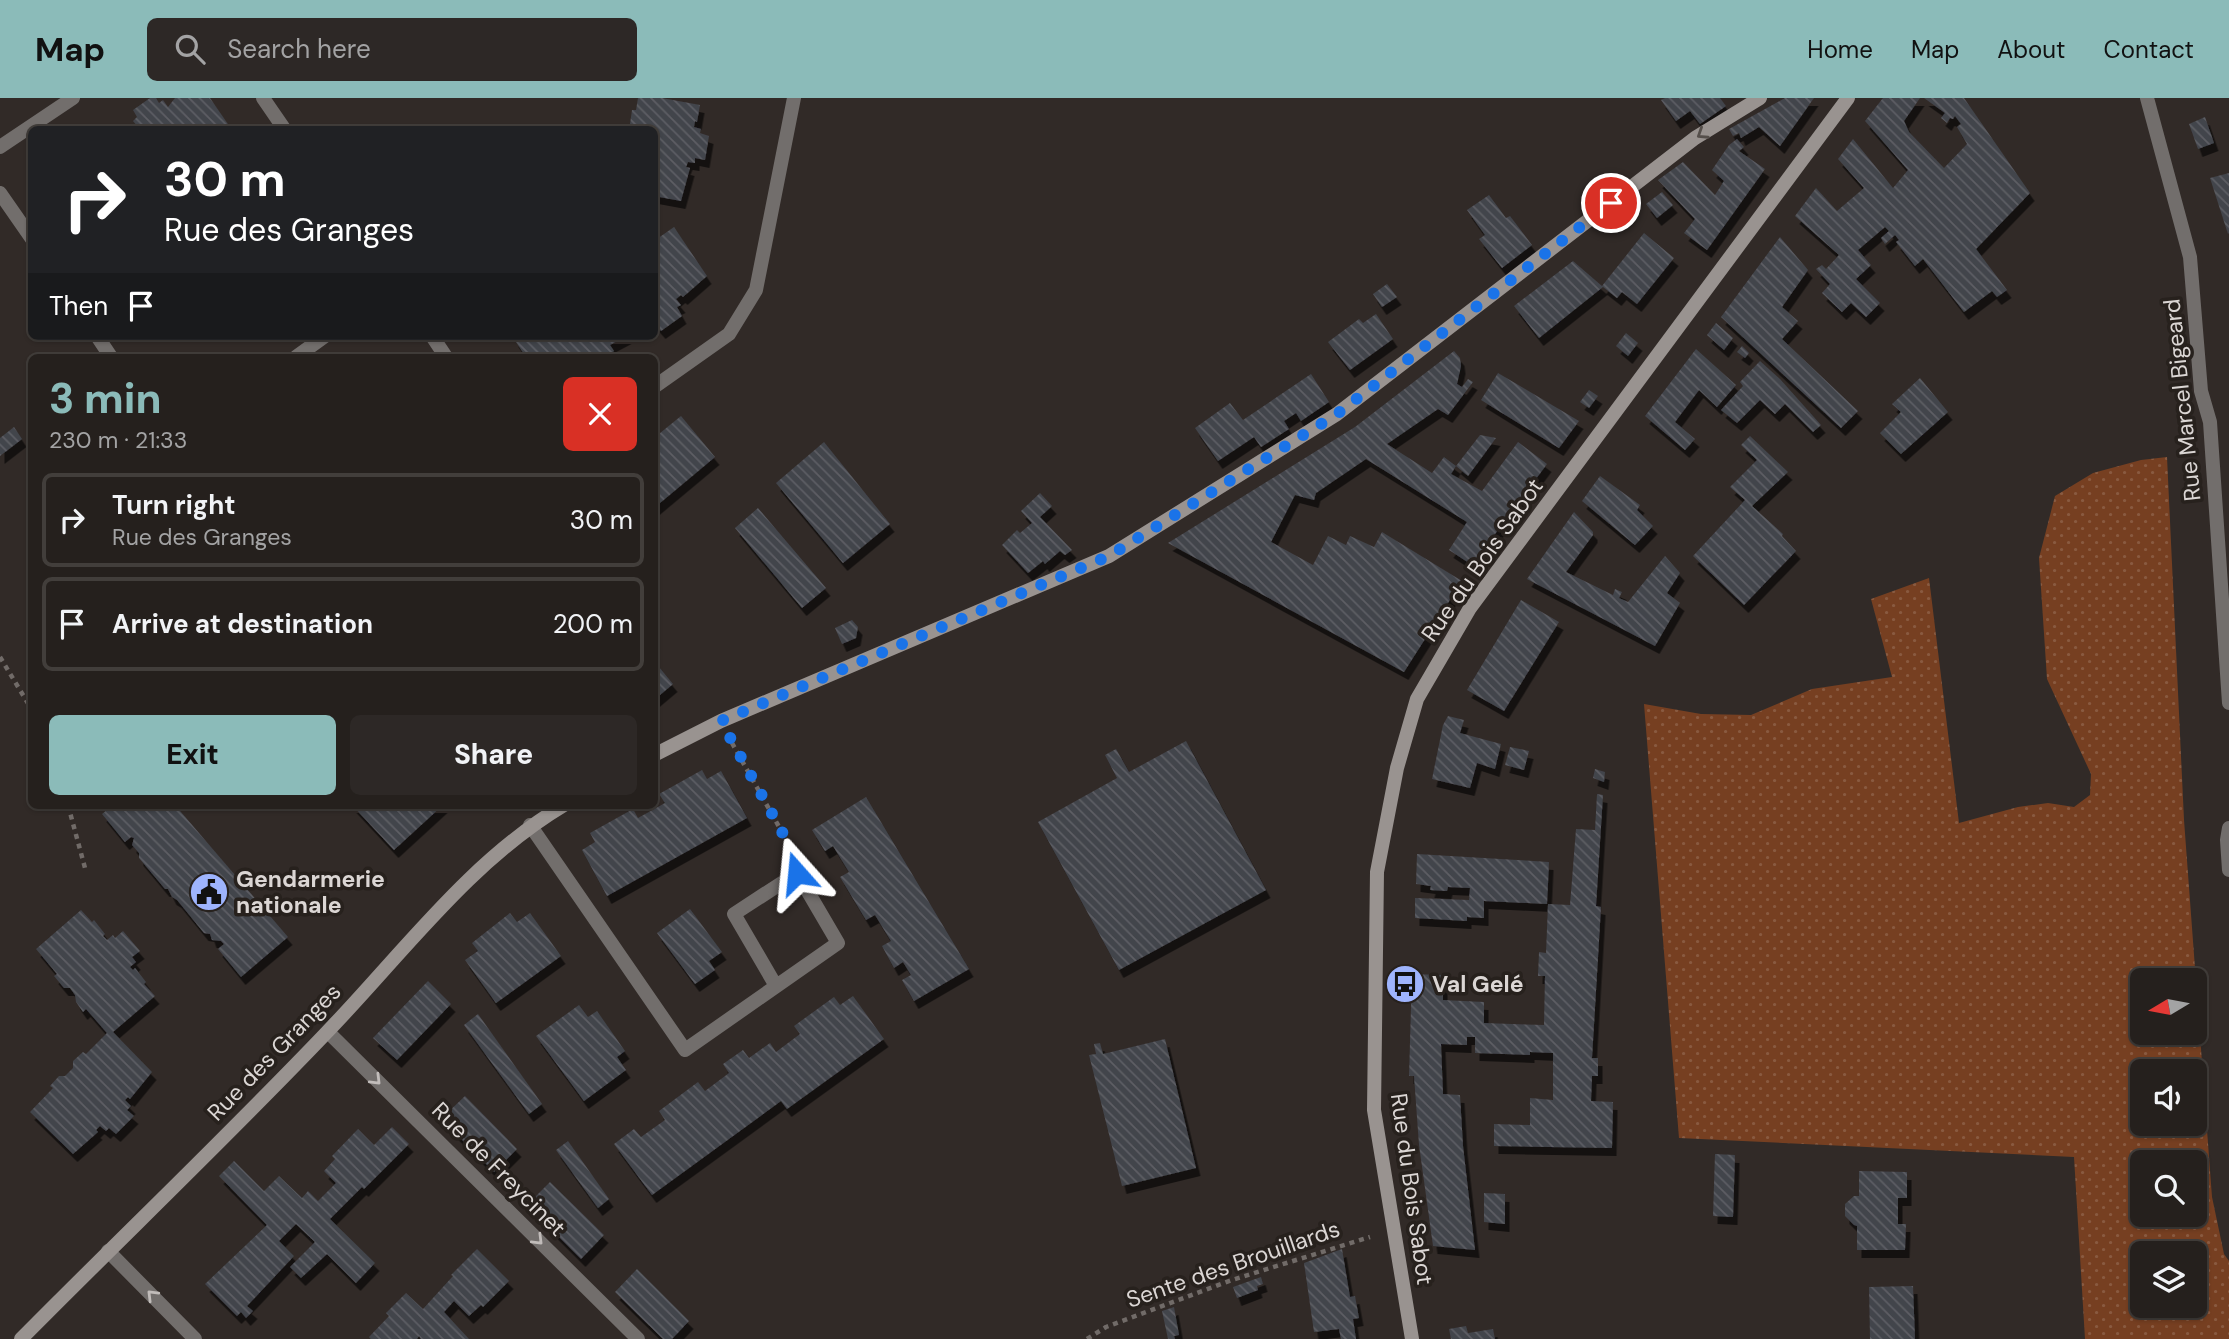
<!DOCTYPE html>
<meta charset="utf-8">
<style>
:root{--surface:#25201d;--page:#2d2826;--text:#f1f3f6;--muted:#a3a3a4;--line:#423e3b;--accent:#8bbbb9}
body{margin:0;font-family:"DM Sans",sans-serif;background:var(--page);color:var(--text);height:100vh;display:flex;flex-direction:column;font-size:26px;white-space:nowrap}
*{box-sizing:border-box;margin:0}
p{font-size:23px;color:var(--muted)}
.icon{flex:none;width:38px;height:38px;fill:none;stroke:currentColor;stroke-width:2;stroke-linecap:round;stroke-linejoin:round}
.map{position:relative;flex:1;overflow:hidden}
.side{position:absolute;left:28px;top:256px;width:630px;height:455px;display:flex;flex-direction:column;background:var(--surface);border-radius:10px;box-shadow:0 2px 5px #0004,0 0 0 2px var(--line)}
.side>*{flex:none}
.banner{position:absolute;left:28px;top:28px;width:630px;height:214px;border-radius:10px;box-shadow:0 2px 5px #0004,0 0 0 2px var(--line);background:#202124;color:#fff;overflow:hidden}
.needle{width:46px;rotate:260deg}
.controls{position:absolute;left:2130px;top:870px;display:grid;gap:14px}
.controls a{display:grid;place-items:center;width:77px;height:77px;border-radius:10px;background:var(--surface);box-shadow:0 2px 5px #0004,0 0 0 2px var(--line);font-size:35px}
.pin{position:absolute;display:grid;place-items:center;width:60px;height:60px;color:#fff;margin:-30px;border:4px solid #fff;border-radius:50%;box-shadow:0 2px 7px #0007}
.me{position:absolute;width:77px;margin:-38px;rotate:342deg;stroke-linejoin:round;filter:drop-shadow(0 0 5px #0008)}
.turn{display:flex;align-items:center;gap:24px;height:147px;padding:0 21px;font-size:32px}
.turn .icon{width:91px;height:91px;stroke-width:2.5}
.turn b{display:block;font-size:49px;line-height:60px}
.then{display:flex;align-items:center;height:66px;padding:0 21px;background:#0003;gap:14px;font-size:26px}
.round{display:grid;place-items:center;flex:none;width:74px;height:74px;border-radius:10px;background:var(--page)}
.head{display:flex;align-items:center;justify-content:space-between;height:119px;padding:0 21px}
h1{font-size:42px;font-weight:800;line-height:52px;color:var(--accent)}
.button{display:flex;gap:14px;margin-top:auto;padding:14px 21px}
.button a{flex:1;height:80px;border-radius:10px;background:var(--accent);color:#111;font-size:28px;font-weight:800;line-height:80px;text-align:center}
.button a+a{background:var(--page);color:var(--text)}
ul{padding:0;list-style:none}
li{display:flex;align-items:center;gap:21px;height:94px;margin:0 14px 10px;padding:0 7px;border:4px solid var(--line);border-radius:10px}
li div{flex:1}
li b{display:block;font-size:26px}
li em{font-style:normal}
header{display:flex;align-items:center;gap:42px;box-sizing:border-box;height:98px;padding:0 35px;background:var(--accent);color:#111}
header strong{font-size:33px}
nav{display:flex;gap:38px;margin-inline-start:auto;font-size:24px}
.search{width:490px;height:63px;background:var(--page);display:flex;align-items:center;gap:18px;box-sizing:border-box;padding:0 24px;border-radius:10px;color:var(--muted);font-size:26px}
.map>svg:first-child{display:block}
.grass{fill:url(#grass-dots);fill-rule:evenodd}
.building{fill:url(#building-back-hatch);filter:url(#shadow)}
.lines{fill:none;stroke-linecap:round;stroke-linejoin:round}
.path{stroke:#716b68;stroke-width:4.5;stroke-dasharray:5 5;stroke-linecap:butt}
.lane{stroke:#726e6c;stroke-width:14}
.street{stroke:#726e6c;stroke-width:14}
.secondary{stroke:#999390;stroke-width:14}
.oneway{stroke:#554f4b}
.oneway2{stroke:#c1bcba}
.route{stroke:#1a73e8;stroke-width:12;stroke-dasharray:0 21.6}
.labels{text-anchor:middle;stroke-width:7;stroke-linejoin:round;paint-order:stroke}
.street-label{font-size:23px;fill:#dbd6d4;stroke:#27211d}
.poi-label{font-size:23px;font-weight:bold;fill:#dbd6d4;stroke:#27211d;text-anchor:start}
</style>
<header>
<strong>Map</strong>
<div class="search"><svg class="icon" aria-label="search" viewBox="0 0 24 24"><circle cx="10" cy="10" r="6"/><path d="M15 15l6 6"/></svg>Search here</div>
<nav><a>Home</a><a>Map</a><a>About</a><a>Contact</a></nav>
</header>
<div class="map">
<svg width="2229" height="1241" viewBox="0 0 2229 1241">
<defs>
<pattern id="grass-dots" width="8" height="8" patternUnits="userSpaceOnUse" patternTransform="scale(1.75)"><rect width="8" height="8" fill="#763f21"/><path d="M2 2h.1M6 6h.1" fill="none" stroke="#895a40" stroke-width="1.8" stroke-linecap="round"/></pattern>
<pattern id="building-back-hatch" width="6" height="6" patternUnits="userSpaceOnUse" patternTransform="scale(1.75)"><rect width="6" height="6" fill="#42444b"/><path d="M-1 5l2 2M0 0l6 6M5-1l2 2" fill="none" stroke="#5d5e64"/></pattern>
<filter id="shadow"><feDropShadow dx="4.5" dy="8" stdDeviation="0" flood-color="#0009"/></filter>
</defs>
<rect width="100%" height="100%" fill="#312a27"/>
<path class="grass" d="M2167,359L2184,722L2212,1099L2224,1156L2229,1163V1241H2085L2074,1059L1679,1040L1644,606L1701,616L1751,617L1812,591L1892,579L1871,501L1929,480L1959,725L2018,709L2048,705L2074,709L2090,697L2091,676L2047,581L2039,460L2055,398L2093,375L2141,362ZM2142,882H2194V934H2142ZM2142,973H2194V1026H2142ZM2142,1064H2194V1116H2142ZM2142,1155H2194V1208H2142Z"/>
<g class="building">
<polygon points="150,0 156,0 159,5 163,2 168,9 175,0 210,0 232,32 135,32 138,29 133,23 137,19 133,12"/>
<polygon points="638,0 662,0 700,7 697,24 695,23 694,29 701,31 700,35 709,38 705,62 695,60 695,65 688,64 686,69 690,70 681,103 654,98 654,32 632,32 630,26 632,12 636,12"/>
<polygon points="1665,0 1720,0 1726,8 1700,26 1690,13 1676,23 1661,2"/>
<polygon points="1785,0 1814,0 1780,48 1759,29 1741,40 1739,35 1733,38 1729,31"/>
<polygon points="1883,0 1920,0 1904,23 1909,34 1944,70 1967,46 1957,29 1961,26 1955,18 1953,21 1950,20 1947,25 1941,20 1945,15 1924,0 1964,0 2030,95 1976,151 2007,192 1997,199 1992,193 1964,214 1923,161 1915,168 1896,144 1899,142 1895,137 1885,146 1881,140 1889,133 1885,129 1858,152 1871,167 1856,181 1880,205 1866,219 1851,205 1842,214 1822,195 1830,186 1816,171 1822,167 1826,171 1839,157 1795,118 1816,90 1837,113 1864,90 1838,61 1853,41 1893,90 1908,72 1865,23"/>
<polygon points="2205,19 2214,45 2198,51 2189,26"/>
<polygon points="1737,41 1744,49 1739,53 1765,71 1707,152 1684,135 1695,121 1658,82 1683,64 1715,97 1724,83 1712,72 1729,47"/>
<polygon points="2229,75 2229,135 2228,136 2210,80"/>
<polygon points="1662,94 1673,107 1657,120 1646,106"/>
<polygon points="1489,97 1506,120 1510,118 1532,147 1502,170 1479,141 1485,137 1467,112"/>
<polygon points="674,129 707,178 683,199 681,197 676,201 681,207 677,209 682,218 661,233 654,225 654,143"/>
<polygon points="1644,135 1674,160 1637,206 1622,194 1617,200 1603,189 1539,240 1514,208 1573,163 1602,188"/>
<polygon points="1780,139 1808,172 1782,209 1798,223 1782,241 1858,313 1841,330 1721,219"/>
<polygon points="1387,186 1397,199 1382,209 1373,196"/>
<polygon points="1376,216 1393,241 1350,272 1328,244 1359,221 1363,225"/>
<polygon points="1716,225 1733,240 1724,252 1707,237"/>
<polygon points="1626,235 1638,245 1628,258 1616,248"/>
<polygon points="518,238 627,238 610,247 614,253 610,256 612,259 526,259 514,241"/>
<polygon points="1742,248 1749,255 1745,260 1737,254"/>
<polygon points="1696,251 1736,287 1717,309 1699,292 1675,324 1695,341 1685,352 1645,318"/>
<polygon points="1454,253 1460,260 1461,268 1457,286 1462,289 1468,281 1473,284 1448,317 1438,311 1387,346 1432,375 1444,359 1456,368 1480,337 1496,340 1468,378 1456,368 1451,376 1482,393 1518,344 1547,366 1472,467 1449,452 1467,424 1366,361 1316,395 1314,402 1295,397 1271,444 1313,467 1328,438 1346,447 1350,438 1374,449 1382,434 1462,483 1404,574 1168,445 1355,329"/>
<polygon points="1760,263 1780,281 1821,327 1813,334 1785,306 1775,316 1760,302 1737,325 1721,312 1743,288 1740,284"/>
<polygon points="1498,275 1579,323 1559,350 1481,302"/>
<polygon points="1311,276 1329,304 1301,323 1296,315 1284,323 1289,331 1261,349 1254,339 1218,363 1195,330 1230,305 1243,322"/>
<polygon points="1920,280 1948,314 1901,356 1880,335 1901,314 1892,306"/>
<polygon points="1589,292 1598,298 1589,310 1580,304"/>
<polygon points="681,318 715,359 654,410 654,340"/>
<polygon points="14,329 22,341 0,358 0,340"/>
<polygon points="1750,338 1788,374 1752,408 1783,436 1782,438 1796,453 1744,507 1693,458 1745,402 1730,389 1757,362 1741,347"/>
<polygon points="824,344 890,426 843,465 776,385"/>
<polygon points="1600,378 1640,407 1637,412 1653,428 1635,447 1582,403"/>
<polygon points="1040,395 1052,408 1040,419 1072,452 1065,457 1060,453 1045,466 1043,463 1028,475 1002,447 1017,432 1020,435 1032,425 1021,413"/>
<polygon points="758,410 826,490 802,510 735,430"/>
<polygon points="1574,414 1593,434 1593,437 1566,474 1613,497 1615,491 1622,494 1619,500 1628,504 1665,458 1680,475 1667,495 1680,505 1655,548 1527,481"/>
<polygon points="1521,502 1559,524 1504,613 1467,592"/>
<polygon points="852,522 858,529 856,540 842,546 835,530"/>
<polygon points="654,563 673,586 654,602"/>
<polygon points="1448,618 1464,622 1460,635 1501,646 1495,671 1477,665 1470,690 1432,681 1443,627"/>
<polygon points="1186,643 1266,792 1119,872 1038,724 1117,680 1105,657 1116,651 1129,674"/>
<polygon points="1510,649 1529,653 1524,672 1505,667"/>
<polygon points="1595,671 1605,674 1604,684 1593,680"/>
<polygon points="702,672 707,681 721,673 747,720 607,798 582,752 595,744 590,735 633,711 638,720 665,705 659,696"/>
<polygon points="1597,696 1603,697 1596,808 1601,809 1592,960 1598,960 1598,978 1592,978 1591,1003 1613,1004 1612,1050 1494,1048 1494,1026 1530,1027 1530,1000 1553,1002 1553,955 1530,954 1530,957 1475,955 1475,939 1467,939 1467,947 1441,946 1443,996 1460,997 1463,1048 1475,1152 1433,1148 1419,1047 1414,978 1409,978 1412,876 1443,877 1443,902 1484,904 1484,925 1544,927 1545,878 1538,878 1539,854 1546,855 1548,806 1570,807 1576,731 1595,732"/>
<polygon points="866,699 969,871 914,903 902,882 911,877 903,864 894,870 882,848 891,843 875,817 866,822 840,779 849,774 833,748 825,753 812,732"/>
<polygon points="113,707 175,707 288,839 241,879 218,851 224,846 221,843 212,842 210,836 204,835 177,802 172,799 168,791 165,791 139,760 139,755 132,747 134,740 131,739 125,744 102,716"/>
<polygon points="352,707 443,707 394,752"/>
<polygon points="1417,756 1549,764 1547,806 1484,803 1484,820 1467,819 1467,823 1415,820 1415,800 1469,802 1470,790 1448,789 1447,793 1430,792 1431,788 1416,786"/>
<polygon points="690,811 722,854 709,863 715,872 695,886 657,835"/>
<polygon points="81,812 92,824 94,822 105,836 103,838 107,842 113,837 115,840 123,833 140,853 132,859 136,864 130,869 133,872 135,870 146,884 144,886 155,898 113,934 152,974 130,1001 128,999 125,1002 131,1008 127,1012 134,1018 116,1036 109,1030 106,1033 100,1028 96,1032 98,1034 73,1056 30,1014 53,990 50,988 59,978 65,978 73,970 73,963 83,954 86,956 107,935 86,911 83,914 76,904 75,897 70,890 64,890 54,878 57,876 36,851"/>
<polygon points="510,815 517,824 530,815 561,858 496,905 465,862 478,853 472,845"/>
<polygon points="428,883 451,906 397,962 373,940"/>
<polygon points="853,898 884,941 787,1011 781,1003 652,1097 614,1046 634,1031 641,1039 665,1022 659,1013 698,984 705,993 729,975 723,966 743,952 749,960 770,945 776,954 800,936 794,928 834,899 840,907"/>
<polygon points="579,907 588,919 597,913 625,953 617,959 626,972 584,1003 536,938"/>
<polygon points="478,916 542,1006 529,1016 464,927"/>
<polygon points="1165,941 1196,1070 1122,1088 1089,957 1096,956 1094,946 1100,945 1103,956"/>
<polygon points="465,998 517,1051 494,1074 441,1021"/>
<polygon points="392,1029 409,1046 364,1091 362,1089 330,1121 375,1165 356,1185 327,1156 301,1180 290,1169 315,1144 296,1126 279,1143 294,1158 247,1208 253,1213 246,1220 241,1214 237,1218 205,1186 267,1127 219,1078 234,1063 264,1093 279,1078 302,1100 308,1093 318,1103 336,1085 324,1073 335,1061 332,1058 358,1031 374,1047"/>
<polygon points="568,1043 609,1101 598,1110 556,1052"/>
<polygon points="1715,1056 1735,1057 1733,1119 1713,1118"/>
<polygon points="1859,1073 1907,1074 1907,1100 1898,1100 1898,1126 1906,1126 1905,1152 1857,1152 1857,1128 1854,1127 1845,1118 1845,1106 1854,1098 1859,1098"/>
<polygon points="550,1084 604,1137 581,1161 527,1107"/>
<polygon points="1484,1095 1505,1096 1505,1126 1484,1124"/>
<polygon points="477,1151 509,1183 483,1209 481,1207 469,1218 454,1203 444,1214 469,1241 421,1241 419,1238 417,1241 371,1241 369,1239 389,1218 386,1215 406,1195 423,1211 453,1178 451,1177"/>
<polygon points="1342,1151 1350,1199 1355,1198 1359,1220 1353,1221 1356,1241 1341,1241 1339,1231 1314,1234 1304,1165"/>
<polygon points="637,1171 689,1223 672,1241 663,1241 615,1194"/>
<polygon points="1261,1179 1263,1186 1257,1188 1258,1192 1237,1200 1233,1189"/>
<polygon points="1913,1188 1915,1241 1870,1241 1869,1189"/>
<polygon points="1174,1209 1179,1237 1174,1238 1175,1241 1168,1241 1162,1213"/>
<polygon points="1466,1228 1468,1235 1493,1231 1495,1241 1451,1241 1449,1231"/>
</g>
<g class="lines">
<g class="path">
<polyline points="0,559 32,612"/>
<polyline points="732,645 787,743 790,754"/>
<polyline points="68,707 85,770"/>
<polyline points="1087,1241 1106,1229 1232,1182 1370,1139"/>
</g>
<g class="lane">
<polyline points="263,0 285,32"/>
<polyline points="0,49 73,0"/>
<polyline points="0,95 32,141"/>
<polyline points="97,238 111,259"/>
<polyline points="432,238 446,259"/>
<polyline points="296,259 325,238"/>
<polyline points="654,289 729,236 756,192 794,0"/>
</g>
<g class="street">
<polyline points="2147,0 2190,159 2201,293 2210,324 2229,605"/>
<polyline points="530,727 685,952 838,845 797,775 734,816 776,888"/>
<polyline points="2229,730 2227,742 2229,772"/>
<polyline points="328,934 638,1241"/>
<polyline points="108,1153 195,1241"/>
</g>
<g class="secondary">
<polyline points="654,657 721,623 1109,458 1337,316 1695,40 1760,0"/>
<path d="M21,1241C123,1138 228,1038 328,933C403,855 470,763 564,707"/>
<polyline points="1412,1241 1374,1012 1377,774 1397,670 1417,601 1470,510 1848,0"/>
</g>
</g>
<defs><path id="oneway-chevron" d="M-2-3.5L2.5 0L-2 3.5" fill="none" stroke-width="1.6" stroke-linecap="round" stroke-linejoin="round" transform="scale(1.75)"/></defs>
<use class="oneway" href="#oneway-chevron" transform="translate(1702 36) rotate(147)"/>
<g class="oneway2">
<use href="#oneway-chevron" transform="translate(376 982) rotate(45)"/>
<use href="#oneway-chevron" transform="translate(538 1142) rotate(45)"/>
<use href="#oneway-chevron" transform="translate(152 1197) rotate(-135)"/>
</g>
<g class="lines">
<polyline class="route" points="797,775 787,743 721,623 1109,458 1337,316 1611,105"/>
</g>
<defs>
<g id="civic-disc" transform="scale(2.0125)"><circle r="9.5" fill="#9eb4fd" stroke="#27211d"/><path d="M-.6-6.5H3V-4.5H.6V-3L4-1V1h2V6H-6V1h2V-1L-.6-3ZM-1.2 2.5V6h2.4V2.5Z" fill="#111"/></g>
<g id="bus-disc" transform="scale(2.0125)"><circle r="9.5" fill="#9eb4fd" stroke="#27211d"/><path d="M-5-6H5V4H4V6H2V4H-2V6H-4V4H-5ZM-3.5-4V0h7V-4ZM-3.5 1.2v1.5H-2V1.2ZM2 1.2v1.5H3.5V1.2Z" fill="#111"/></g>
</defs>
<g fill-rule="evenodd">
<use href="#civic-disc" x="209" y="794"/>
<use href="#bus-disc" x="1405" y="886"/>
</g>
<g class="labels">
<g class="street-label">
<text transform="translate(2182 302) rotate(-96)" y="8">Rue Marcel Bigeard</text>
<text transform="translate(1482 462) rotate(-55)" y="8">Rue du Bois Sabot</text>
<text transform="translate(274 954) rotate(-46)" y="8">Rue des Granges</text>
<text transform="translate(499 1071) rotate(45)" y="8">Rue de Freycinet</text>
<text transform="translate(1412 1091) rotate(82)" y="8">Rue du Bois Sabot</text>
<text transform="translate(1233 1166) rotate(-19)" y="8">Sente des Brouillards</text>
</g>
<g class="poi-label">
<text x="236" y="789">Gendarmerie<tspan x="236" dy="26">nationale</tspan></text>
<text x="1432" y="894">Val Gelé</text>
</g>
</g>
</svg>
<div class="controls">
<a><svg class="needle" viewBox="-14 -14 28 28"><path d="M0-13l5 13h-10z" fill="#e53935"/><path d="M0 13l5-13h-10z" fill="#a3a3a4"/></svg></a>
<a><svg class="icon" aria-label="sound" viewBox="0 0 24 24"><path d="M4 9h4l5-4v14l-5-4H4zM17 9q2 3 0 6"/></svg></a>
<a><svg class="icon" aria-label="search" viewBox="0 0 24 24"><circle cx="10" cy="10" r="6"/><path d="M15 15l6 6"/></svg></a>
<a><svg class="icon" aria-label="layers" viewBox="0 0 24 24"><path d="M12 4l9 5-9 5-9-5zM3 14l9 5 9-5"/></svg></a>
</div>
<div class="pin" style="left:1611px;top:105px;background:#d93025"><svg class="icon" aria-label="arrive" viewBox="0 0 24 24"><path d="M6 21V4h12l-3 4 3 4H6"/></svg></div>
<svg class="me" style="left:797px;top:775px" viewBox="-20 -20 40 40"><path d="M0-17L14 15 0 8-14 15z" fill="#1a73e8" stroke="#fff" stroke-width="4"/></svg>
<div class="banner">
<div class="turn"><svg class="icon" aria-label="right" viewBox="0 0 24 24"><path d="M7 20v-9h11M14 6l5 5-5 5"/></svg><div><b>30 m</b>Rue des Granges</div></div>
<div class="then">Then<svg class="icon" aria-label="arrive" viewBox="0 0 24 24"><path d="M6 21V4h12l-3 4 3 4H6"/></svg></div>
</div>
<section class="side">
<div class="head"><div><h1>3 min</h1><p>230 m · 21:33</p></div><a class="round" style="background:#d93025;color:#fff"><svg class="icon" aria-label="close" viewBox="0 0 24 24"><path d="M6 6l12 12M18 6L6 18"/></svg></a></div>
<ul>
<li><svg class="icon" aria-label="right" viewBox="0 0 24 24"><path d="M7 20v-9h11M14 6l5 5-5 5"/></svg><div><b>Turn right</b><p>Rue des Granges</p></div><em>30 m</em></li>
<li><svg class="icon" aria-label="arrive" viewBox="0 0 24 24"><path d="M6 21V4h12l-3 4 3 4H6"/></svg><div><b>Arrive at destination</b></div><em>200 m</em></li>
</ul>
<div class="button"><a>Exit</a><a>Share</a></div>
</section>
</div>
